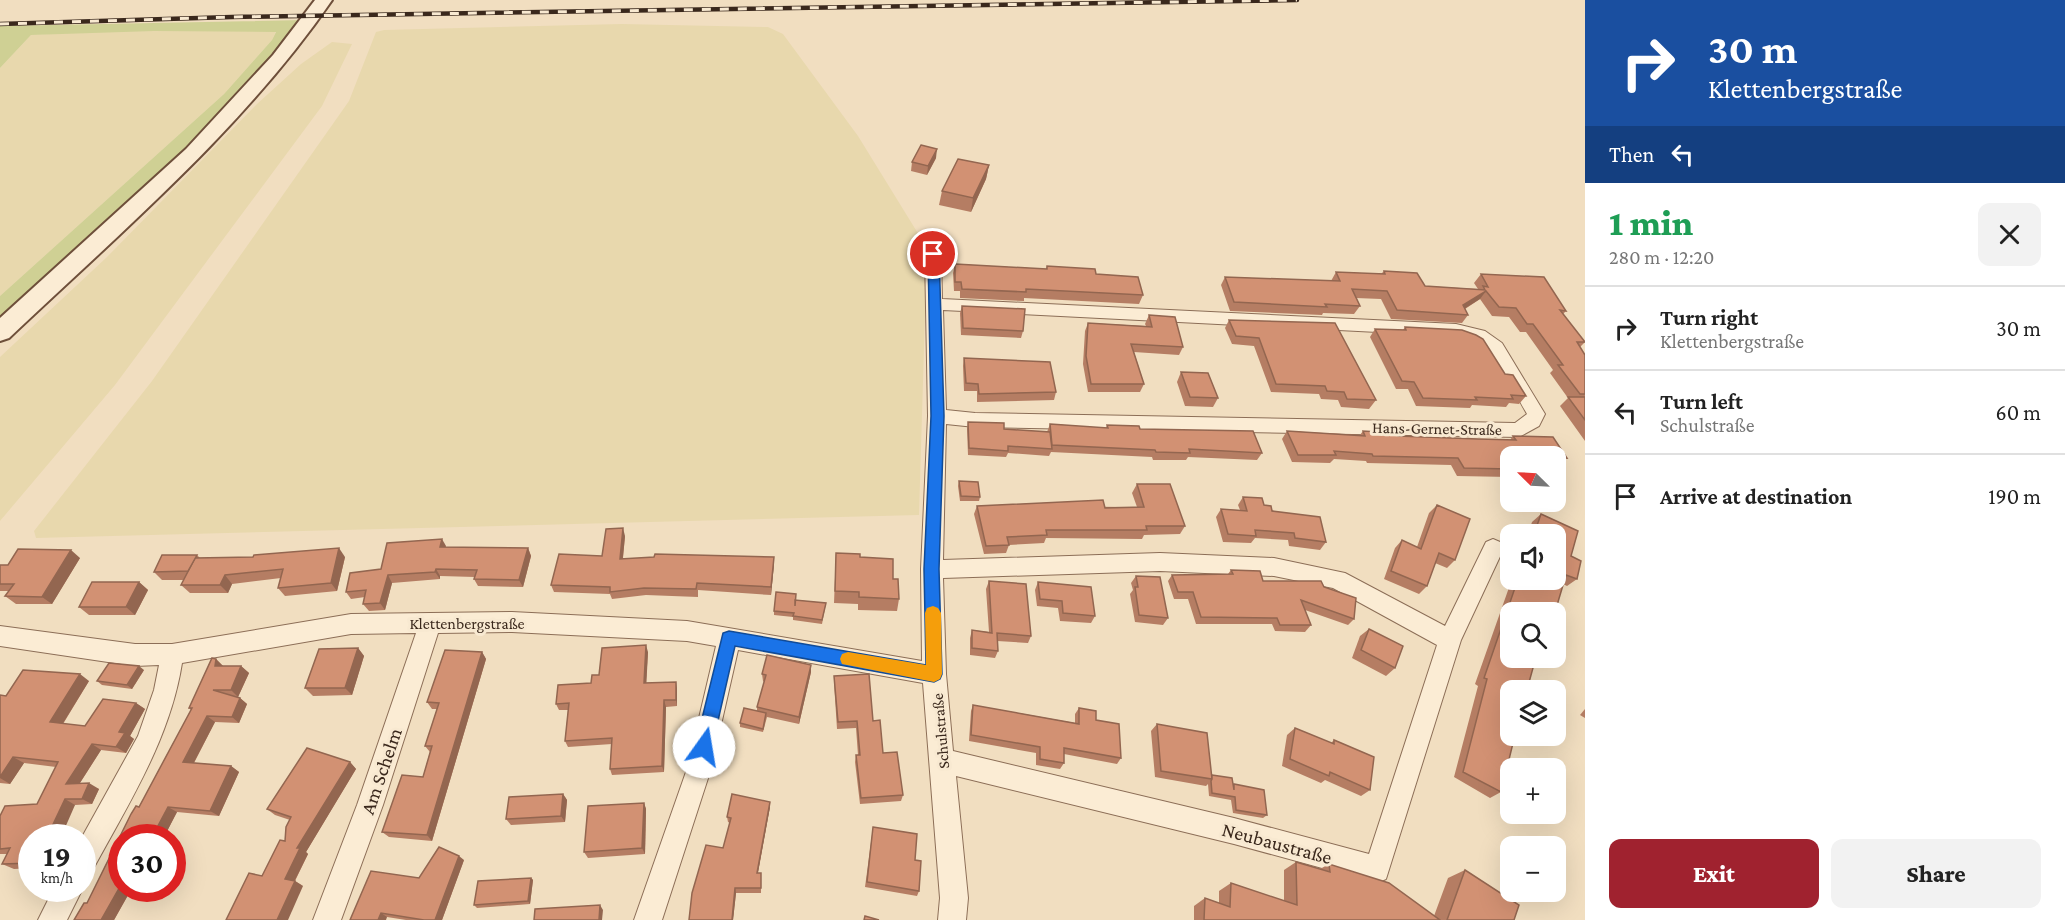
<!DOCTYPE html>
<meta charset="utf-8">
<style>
:root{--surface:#fff;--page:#f2f2f2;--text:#222;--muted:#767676;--line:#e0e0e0;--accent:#a0222f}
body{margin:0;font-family:"Crimson Pro",serif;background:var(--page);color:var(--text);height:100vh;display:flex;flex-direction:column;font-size:22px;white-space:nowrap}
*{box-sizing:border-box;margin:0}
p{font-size:20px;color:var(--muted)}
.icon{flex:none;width:33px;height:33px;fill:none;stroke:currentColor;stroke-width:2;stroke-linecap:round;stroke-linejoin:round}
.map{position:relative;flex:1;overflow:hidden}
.panel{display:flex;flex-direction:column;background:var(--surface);width:480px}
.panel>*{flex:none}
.banner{background:#1a4fa0;color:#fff;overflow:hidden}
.needle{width:39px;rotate:294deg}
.tools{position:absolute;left:1500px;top:446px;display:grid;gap:12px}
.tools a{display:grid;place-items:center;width:66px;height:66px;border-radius:12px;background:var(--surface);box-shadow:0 6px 24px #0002;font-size:30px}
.speed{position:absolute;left:18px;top:824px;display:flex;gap:12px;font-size:30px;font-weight:700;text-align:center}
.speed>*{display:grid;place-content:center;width:78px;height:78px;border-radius:50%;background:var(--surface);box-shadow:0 6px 24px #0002;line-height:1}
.speed small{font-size:15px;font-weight:400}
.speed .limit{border:9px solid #d22;background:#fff;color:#111}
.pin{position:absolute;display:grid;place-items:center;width:51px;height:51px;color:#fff;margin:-26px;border:3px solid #fff;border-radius:50%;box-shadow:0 2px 6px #0007}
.me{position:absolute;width:66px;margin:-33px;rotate:13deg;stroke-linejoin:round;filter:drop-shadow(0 0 4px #0008)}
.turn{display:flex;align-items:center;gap:21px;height:126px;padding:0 24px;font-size:27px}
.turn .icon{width:78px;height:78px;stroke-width:2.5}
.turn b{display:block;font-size:42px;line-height:51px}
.then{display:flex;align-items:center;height:57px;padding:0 24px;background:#0003;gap:12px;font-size:22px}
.round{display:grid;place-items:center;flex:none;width:63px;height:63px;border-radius:12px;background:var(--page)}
.headline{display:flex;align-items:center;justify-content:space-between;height:102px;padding:0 24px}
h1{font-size:36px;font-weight:800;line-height:45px;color:#1e9e55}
.action{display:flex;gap:12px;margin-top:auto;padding:12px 24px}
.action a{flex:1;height:69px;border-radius:12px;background:var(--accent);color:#fff;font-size:24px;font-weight:800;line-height:69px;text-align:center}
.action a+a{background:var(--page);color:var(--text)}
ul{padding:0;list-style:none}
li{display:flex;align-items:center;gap:18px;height:84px;padding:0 24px;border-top:2px solid var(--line)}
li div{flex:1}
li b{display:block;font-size:22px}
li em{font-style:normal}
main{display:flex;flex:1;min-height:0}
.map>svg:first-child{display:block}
.farmland{fill:#e8d8ad}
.green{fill:#cfd094}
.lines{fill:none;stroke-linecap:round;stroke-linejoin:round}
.street-casing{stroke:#8c6e57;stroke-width:2}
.secondary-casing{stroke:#6e4f3a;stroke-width:4}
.street{fill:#fbecd4;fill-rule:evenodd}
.secondary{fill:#fbecd4;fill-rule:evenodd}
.rail-casing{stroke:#3a281c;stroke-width:4.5}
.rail{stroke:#f8e9d1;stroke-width:3;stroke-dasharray:9;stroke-linecap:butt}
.wall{fill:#b57d63}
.shaded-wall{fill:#936650}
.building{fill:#d29173;stroke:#936650;stroke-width:1.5}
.route{fill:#1a73e8;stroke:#114b97;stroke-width:1.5}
.slow{fill:#f59e0b}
.labels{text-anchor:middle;stroke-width:6;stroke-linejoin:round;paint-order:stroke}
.street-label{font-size:16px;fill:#3a281c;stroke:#f8e9d1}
.near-street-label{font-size:20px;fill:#3a281c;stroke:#f8e9d1}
</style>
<main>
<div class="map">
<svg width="1585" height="920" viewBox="0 0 1585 920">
<rect width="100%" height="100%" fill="#f1dec0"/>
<g class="farmland">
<polygon points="622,24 768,27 783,34 858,136 927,248 919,515 36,538 34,531 152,381 349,101 376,32 384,30"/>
<polygon points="105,31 276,31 272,40 224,94 0,296 0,68 31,35"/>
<polygon points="332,42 352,44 322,106 115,385 0,521 0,357 107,257 257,104 301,64"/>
</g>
<polygon class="green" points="305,20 206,134 0,327 0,296 224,94 272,40 276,32 154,31 31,35 0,68 0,26"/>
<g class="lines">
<g class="street-casing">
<g id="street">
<path d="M933,249L941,254L942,299L1456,324L1485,331L1502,343L1545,414L1539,426L1519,437L975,427L946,424L943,560L1160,553L1274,558L1345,573L1445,626L1486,542L1493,539L1500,542L1504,548L1461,640L1386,879L1377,883L1234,844L956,776L968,898L966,920H938L940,898L923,683L738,650L711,769L662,920H634L687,769L716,646L687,641L512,632L438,633L383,805L341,920H313L357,805L416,633L351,634L182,663C170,740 127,806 91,873L82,877V837L138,736L154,690L159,665L135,666L0,646V626L135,644H172L351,614L512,612L687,621L922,661L921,569L928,416L925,254ZM943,310L1456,336C1497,345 1507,380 1527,414L1515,423L975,413L946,410ZM1160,571L1274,576L1333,588L1437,645L1369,854L1234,818L953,751L946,674L943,578Z"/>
<polygon points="54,888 83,888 67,920 38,920"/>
</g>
</g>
<g class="secondary-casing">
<path id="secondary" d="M315,0H332C243,129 122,231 9,338L0,341V318L186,149L273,55Z"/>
</g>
<use href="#street" class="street"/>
<use href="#secondary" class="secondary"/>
<g class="rail-casing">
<polyline id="rail" points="0,24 232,17 1297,0"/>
</g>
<use href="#rail" class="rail"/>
</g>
<g class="wall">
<polygon points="936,158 927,175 911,171 912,162"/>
<polygon points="989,165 986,179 971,212 939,205 942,191"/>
<polygon points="955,264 1046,269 1047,266 1096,274 1143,295 1139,304 1024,298 1024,301 960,298 960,291 954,291 953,273"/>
<polygon points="1384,271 1425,286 1478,289 1474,283 1481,274 1566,311 1563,314 1585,342 1580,347 1585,355 1585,441 1560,406 1568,398 1550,373 1553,370 1526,332 1520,332 1509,317 1492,316 1480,299 1465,309 1468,315 1462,323 1391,319 1381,299 1356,298 1360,306 1354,314 1323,313 1322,315 1230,311 1221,285 1225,277 1331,281 1336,272 1381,274"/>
<polygon points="962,306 1023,331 1021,338 961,335 960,313"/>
<polygon points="1149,315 1183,347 1179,355 1134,352 1144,384 1140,392 1088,392 1083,364 1085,331 1088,323 1146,326 1145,324"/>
<polygon points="1229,320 1376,400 1369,409 1341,407 1338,400 1321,399 1319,394 1271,392 1254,346 1232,344 1225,328"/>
<polygon points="1405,327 1505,374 1526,396 1519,404 1509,403 1506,407 1472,405 1470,408 1416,406 1408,389 1396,389 1370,337 1375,329 1403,330"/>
<polygon points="964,358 1056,392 1054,400 977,402 977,391 964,391 963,366"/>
<polygon points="1181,372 1218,398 1213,407 1185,406 1177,382"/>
<polygon points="968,422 1004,429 1047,432 1050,424 1106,428 1107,425 1140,429 1262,453 1257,460 1188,457 1186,460 1153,460 1152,457 1051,452 1049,456 1008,453 1006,457 968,455 967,429"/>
<polygon points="1287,431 1360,435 1363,431 1398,436 1478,439 1510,440 1513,436 1567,458 1559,465 1556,465 1556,456 1510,456 1510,477 1457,476 1451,465 1367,463 1366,461 1334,459 1330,463 1292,462 1282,439"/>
<polygon points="959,481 980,497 979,501 960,501 958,486"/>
<polygon points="1137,484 1185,526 1180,534 1144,535 1142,539 1046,538 1044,543 1009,545 1006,553 984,554 974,514 977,506 1137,507 1132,493"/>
<polygon points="1243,497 1264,505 1326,542 1320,550 1289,546 1288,540 1255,538 1251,543 1223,542 1216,517 1221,509 1240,510 1238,505"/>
<polygon points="1437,505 1455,560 1447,568 1435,563 1427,586 1419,594 1384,579 1395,548 1402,540 1417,547 1429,513"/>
<polygon points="1541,514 1578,531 1571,556 1581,561 1577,579 1567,586 1563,584 1555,612 1510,612 1510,657 1536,657 1528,686 1536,690 1510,690 1510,735 1515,735 1501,792 1490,798 1454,777 1478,686 1475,684 1512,579 1556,579 1556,534 1528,534 1532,522"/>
<polygon points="625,536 623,558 774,564 771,595 698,590 698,597 646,595 612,599 610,594 554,592 551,585 602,556"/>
<polygon points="446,546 445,547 528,548 531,556 523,587 478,586 474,579 475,577 440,576 440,579 392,583 385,610 369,611 363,604 365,597 351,599 346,592 381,569"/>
<polygon points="836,553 860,557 893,579 899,599 897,611 858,610 858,604 834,603"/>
<polygon points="197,555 200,558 345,557 337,591 285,596 278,588 281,578 232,584 228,593 190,593 181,585 184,580 162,580 154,572"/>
<polygon points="80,558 52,604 16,604 5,596 9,591 0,591 0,565 8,565"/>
<polygon points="1231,570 1263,581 1324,587 1354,619 1348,625 1305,610 1311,625 1305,632 1275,631 1272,624 1196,624 1188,599 1174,599 1168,581 1172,575 1228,574"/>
<polygon points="1136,576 1168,618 1163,625 1135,622 1130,594 1133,590 1131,583"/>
<polygon points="989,581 1031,636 1028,643 997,641 998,651 995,658 970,655 970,638 972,630 989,632 986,589"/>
<polygon points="139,582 148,590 135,615 89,615 79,607"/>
<polygon points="1038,582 1095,616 1091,623 1060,621 1058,608 1037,606 1035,590"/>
<polygon points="796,600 826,603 822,624 793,620 793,617 774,615 774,611"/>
<polygon points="1369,629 1395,668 1386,676 1352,658 1360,636"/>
<polygon points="358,648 364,656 352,695 313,696 305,688"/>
<polygon points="482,652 486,659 432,841 389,837 382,832 423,777 430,752 425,746 437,709 432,709 427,702"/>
<polygon points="648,652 646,683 677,688 677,706 666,707 664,772 612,775 610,769 612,744 568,747 565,741 568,710 559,710 556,704 591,683 599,675"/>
<polygon points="212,658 216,659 223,666 241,666 249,673 238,697 235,697 240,698 247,704 239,723 215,722 194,763 231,766 239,772 219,816 177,812 164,837 122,837 122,888 132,888 114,920 74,920 84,903 87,903 131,814 136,806 139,807 191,710 189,708"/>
<polygon points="144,670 132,689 102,685 97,681"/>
<polygon points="811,672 799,724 767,717 763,732 740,727 740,723 757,711 757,707 764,682 763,681 762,674"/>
<polygon points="834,676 873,721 883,753 903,795 901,801 860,804 855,762 856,755 858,755 856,728 837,729 834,683"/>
<polygon points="89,681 63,724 85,726 136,703 145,709 130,736 134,739 126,753 101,750 80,783 99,789 92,804 75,805 32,837 32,868 14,869 2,864 7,854 0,854 0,816 37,804 56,767 24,763 10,784 0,783 0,695 6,696"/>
<polygon points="973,705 1075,723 1075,714 1079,708 1096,720 1121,758 1117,764 1064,754 1064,763 1060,769 1036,765 1036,753 969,741 971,711"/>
<polygon points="1585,709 1585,718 1580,715"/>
<polygon points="1157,724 1212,775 1233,785 1267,815 1263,818 1233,813 1231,800 1209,796 1208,784 1206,786 1155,777 1151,731"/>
<polygon points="1295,728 1331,743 1334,740 1370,790 1361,796 1325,780 1321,783 1282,766 1287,735"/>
<polygon points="350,762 356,769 306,852 308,854 295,881 303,886 262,876 285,841 290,820 275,815 267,809"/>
<polygon points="563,794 567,800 565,822 511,825 506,819"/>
<polygon points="644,803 646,809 645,854 588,858 584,852"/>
<polygon points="770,807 758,873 761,877 761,893 736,893 733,920 689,920 723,848 730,823 728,822 727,817"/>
<polygon points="873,827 915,860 919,891 917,896 865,887"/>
<polygon points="464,860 442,920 406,920 387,917 350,920 419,878"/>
<polygon points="1296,862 1320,869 1329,864 1434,916 1448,878 1465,870 1514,920 1194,920 1194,906 1205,898 1219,903 1219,891 1231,883 1284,901 1284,870"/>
<polygon points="531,878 533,880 530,904 477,908 474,905"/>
</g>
<g class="shaded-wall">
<polygon points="937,149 936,158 927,175 928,166"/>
<polygon points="989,165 986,179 971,212 973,198"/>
<polygon points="1486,291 1480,299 1456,314 1463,305"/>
<polygon points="623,528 625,536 622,566 620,559"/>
<polygon points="442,539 446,546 444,555 440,547"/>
<polygon points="339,548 345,557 337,591 331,583"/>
<polygon points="528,548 531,556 523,587 519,580"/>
<polygon points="71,550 80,558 52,604 42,597"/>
<polygon points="774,557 774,564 771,595 771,587"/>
<polygon points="436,569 440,576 440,579 435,572"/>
<polygon points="225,575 232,584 228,593 220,585"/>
<polygon points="388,575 392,583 385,610 380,603"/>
<polygon points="139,582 148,590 135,615 126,607"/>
<polygon points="646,645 648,652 646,690 644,683"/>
<polygon points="358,648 364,656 352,695 345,688"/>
<polygon points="482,652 486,659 432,841 427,835"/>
<polygon points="216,659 223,666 215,666"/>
<polygon points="811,665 811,672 799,724 799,717"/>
<polygon points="139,666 144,670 132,689 127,685"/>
<polygon points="241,666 249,673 238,697 231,690"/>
<polygon points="80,674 89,681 60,728 50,722"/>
<polygon points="676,682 677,688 677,706 676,700"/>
<polygon points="240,698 247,704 239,723 232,717"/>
<polygon points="664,700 666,707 664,772 662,766"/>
<polygon points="136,703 145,709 130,736 134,739 126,753 116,747 119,732"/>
<polygon points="207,716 215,722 191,768 183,762"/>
<polygon points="92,744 101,750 76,789 66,784"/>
<polygon points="13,757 24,763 10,784 0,778 0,777"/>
<polygon points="350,762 356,769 306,852 308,854 293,884 285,879 297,848"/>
<polygon points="231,766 239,772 219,816 210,811"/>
<polygon points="89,783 99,789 92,804 82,799"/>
<polygon points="563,794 567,800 565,822 561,816"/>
<polygon points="65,799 75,805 61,837 47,837"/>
<polygon points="770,802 770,807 757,877 757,873"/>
<polygon points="644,803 646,809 645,854 642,848"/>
<polygon points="168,807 177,812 164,837 152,837"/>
<polygon points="459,856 464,860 442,920 435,920"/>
<polygon points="531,878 533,880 530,904 528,901"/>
<polygon points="295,881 303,886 288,920 277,920"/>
<polygon points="122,883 122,888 132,888 114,920 101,920"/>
<polygon points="735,888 736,893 733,920 732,920"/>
<polygon points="600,905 603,910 602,920 599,920"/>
<polygon points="381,913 387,917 386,920 378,920"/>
</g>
<g class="building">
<polygon points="921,145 937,149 928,166 912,162"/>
<polygon points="958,159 989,165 973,198 942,191"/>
<polygon points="955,264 1047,269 1047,266 1095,269 1096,274 1138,277 1143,295 1026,289 1026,292 962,289 961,282 955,282"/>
<polygon points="1384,271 1417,273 1425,286 1485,290 1483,286 1488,287 1481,274 1544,277 1566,311 1560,310 1585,342 1577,342 1585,355 1585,394 1580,394 1558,365 1563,365 1533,324 1527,324 1516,308 1499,307 1486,291 1463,305 1468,315 1397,310 1387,291 1352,289 1360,306 1325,304 1327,307 1234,302 1225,277 1340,281 1336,272 1385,274"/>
<polygon points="962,306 1025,309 1023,331 963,328"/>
<polygon points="1149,315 1175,317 1183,347 1131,344 1144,384 1091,384 1086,356 1088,323 1152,327"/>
<polygon points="1229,320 1335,323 1376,400 1347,399 1344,392 1327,391 1325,386 1276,384 1259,338 1236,336"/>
<polygon points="1405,327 1462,330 1476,335 1483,339 1505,374 1513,375 1526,396 1511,395 1513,399 1475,397 1477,400 1423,398 1414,382 1402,381 1375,329 1406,330"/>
<polygon points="964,358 1050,362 1056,392 979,394 978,384 966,383"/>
<polygon points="1181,372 1208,373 1218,398 1190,397"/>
<polygon points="1568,397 1585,397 1585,420"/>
<polygon points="968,422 1004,423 1004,429 1050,432 1052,449 1008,446 1008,451 969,448"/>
<polygon points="1050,424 1108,428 1107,425 1139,426 1140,429 1253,431 1262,453 1189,449 1190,453 1156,452 1155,450 1052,445"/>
<polygon points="1287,431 1365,436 1363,431 1397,433 1398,436 1478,439 1516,440 1513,436 1553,437 1567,458 1556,457 1556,456 1510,456 1510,469 1464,468 1458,458 1373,456 1372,454 1334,451 1336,455 1298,455"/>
<polygon points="959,481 978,482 980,497 961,496"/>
<polygon points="1137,484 1170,484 1185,526 1146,526 1147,530 1046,530 1047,535 1007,537 1009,545 986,546 977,506 1103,500 1105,508 1144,507"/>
<polygon points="1243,497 1262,498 1264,505 1271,506 1272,511 1320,517 1326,542 1295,538 1294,533 1255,530 1256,536 1228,534 1221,509 1247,511"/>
<polygon points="1437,505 1470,519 1455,560 1439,553 1427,586 1391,571 1402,540 1421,549"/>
<polygon points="1541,514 1578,531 1571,556 1581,561 1577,579 1566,575 1555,612 1550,610 1549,612 1510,612 1510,657 1536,657 1528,686 1536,690 1510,690 1510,735 1515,735 1501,792 1463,772 1487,679 1484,678 1518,579 1556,579 1556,534 1534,534"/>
<polygon points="623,528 620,559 654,557 655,554 774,557 771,587 697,583 696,589 644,588 610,592 610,587 551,585 559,554 602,556 606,529"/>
<polygon points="442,539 440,547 528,548 519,580 474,579 477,570 436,569 435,572 388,575 380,603 363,604 366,590 346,592 350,573 381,569 387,543"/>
<polygon points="339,548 331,583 278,588 283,569 225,575 220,585 181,585 195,558 253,557 254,555"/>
<polygon points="18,549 71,550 42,597 5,596 14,584 0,584 0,565 8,565"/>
<polygon points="836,553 860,554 860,557 893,559 893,579 898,579 899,599 859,597 859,592 835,591"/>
<polygon points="162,555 197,555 188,571 154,572"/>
<polygon points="1231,570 1260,571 1263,581 1321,581 1324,587 1356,598 1354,619 1301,600 1311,625 1280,625 1277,618 1201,617 1193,592 1178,592 1172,575 1233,574"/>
<polygon points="1136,576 1160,577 1168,618 1139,615 1135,587 1138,587"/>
<polygon points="989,581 1026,584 1031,636 997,633 998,651 972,648 972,630 992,633"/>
<polygon points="92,582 139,582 126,607 79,607"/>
<polygon points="1038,582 1091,587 1095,616 1063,613 1062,601 1040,599"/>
<polygon points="776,592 796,594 795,606 795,600 826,603 822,620 793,616 794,613 774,611"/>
<polygon points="1369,629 1403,646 1395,668 1361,650"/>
<polygon points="646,645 644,683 676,682 676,700 664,700 662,766 610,769 612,738 565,741 569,703 556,704 558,685 591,683 592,675 599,675 602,648"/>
<polygon points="358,648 345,688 305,688 319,649"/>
<polygon points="445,650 482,652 427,835 382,832 402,775 423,777 432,746 425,746 439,703 427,702"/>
<polygon points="767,655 811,665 799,717 757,707 766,675 762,674"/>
<polygon points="212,658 216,659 215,666 241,666 231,690 213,690 240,698 232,717 207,716 183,762 231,766 210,811 168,807 152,837 122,837 122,883 101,920 74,920 84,903 87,903 131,814 136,806 139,807 192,708 189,708"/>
<polygon points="109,663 139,666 127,685 97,681"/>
<polygon points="23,670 80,674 50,722 85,726 103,699 136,703 119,732 125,733 116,747 92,744 66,784 89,783 82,799 65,799 47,837 32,837 32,863 2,864 10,848 0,849 0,816 5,806 37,804 58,762 13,757 0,777 0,695 6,696"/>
<polygon points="869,674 873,721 880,720 883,753 897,752 903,795 861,798 856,755 860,755 857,721 838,722 834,676"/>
<polygon points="973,705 1079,724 1079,708 1096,711 1096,720 1119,724 1121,758 1064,748 1064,763 1040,759 1040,747 971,735"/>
<polygon points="744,708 766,713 763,729 740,723"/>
<polygon points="1157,724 1207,733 1212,779 1161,771"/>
<polygon points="1295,728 1334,744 1334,740 1374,757 1370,790 1330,772 1329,776 1290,759"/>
<polygon points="307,748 350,762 297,848 300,848 285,879 295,881 277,920 226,920 249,873 262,876 280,840 285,841 286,827 291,817 267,809"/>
<polygon points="1212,775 1232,778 1234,790 1234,784 1264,790 1267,815 1236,810 1235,797 1212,793 1211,781 1212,779"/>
<polygon points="563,794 561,816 506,819 509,797"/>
<polygon points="732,794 770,802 757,873 761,873 761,888 735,888 732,920 689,920 692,893 706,845 723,848 731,818 727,817"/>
<polygon points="644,803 642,848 584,852 588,806"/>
<polygon points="873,827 917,834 915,860 921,861 919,891 867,882"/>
<polygon points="439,847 459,856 435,920 424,920 381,913 378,920 350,920 371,871 419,878"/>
<polygon points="1296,862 1330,872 1329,864 1389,883 1440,920 1204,920 1205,898 1230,907 1231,883 1297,905"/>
<polygon points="1465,870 1519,905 1514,920 1447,920"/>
<polygon points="531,878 528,901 474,905 478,881"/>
<polygon points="600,905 599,920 534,920 535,909"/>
<polygon points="865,916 879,920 864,920"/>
</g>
<polygon class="route" points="933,251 939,254 944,416 939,569 942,674 940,679 934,682 735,646 712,747 710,753 704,756 698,753 695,747 723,633 729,631 926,665 924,569 931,416 928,254"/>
<polygon class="slow" points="933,606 938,608 941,613 942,674 940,679 934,682 842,664 840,659 842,654 848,652 926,665 925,613 927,608"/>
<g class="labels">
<g class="street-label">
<text transform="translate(1437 428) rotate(1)" y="6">Hans-Gernet-Straße</text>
<text x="467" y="629">Klettenbergstraße</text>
<text transform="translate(940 731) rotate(-95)" y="6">Schulstraße</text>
</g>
<g class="near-street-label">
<text transform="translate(381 771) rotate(-71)" y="7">Am Schelm</text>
<text transform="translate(1277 843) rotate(15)" y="7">Neubaustraße</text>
</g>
</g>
</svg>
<div class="tools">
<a><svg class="needle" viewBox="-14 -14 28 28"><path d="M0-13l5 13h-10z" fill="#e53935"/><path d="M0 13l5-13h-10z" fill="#767676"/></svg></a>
<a><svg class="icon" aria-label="sound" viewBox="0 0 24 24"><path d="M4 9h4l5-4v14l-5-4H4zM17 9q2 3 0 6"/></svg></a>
<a><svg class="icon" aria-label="search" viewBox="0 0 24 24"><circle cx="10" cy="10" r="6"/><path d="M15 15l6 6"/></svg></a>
<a><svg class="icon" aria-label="layers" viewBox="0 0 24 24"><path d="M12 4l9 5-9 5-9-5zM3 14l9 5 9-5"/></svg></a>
<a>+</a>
<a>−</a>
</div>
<div class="speed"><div>19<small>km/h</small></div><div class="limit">30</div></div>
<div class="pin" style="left:933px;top:254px;background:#d93025"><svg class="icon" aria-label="arrive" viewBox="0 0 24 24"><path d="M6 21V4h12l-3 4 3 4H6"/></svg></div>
<svg class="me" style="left:704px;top:747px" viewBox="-20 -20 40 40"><circle r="19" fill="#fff"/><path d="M0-13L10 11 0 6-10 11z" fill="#1a73e8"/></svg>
</div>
<section class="panel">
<div class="banner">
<div class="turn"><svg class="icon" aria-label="right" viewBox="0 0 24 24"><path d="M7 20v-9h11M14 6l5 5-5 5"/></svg><div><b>30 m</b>Klettenbergstraße</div></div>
<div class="then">Then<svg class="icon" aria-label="left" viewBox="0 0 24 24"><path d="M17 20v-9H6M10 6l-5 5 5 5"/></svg></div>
</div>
<div class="headline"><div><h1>1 min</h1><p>280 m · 12:20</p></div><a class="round"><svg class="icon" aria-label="close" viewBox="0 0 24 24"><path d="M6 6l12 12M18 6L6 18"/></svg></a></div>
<ul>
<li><svg class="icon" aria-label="right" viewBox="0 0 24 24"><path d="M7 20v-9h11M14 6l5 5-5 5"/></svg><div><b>Turn right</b><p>Klettenbergstraße</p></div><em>30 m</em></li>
<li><svg class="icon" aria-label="left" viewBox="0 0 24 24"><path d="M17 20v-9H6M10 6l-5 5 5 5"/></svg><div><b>Turn left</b><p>Schulstraße</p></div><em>60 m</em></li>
<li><svg class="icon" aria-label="arrive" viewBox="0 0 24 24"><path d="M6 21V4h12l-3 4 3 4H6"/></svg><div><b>Arrive at destination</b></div><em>190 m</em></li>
</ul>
<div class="action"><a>Exit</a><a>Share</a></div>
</section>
</main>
